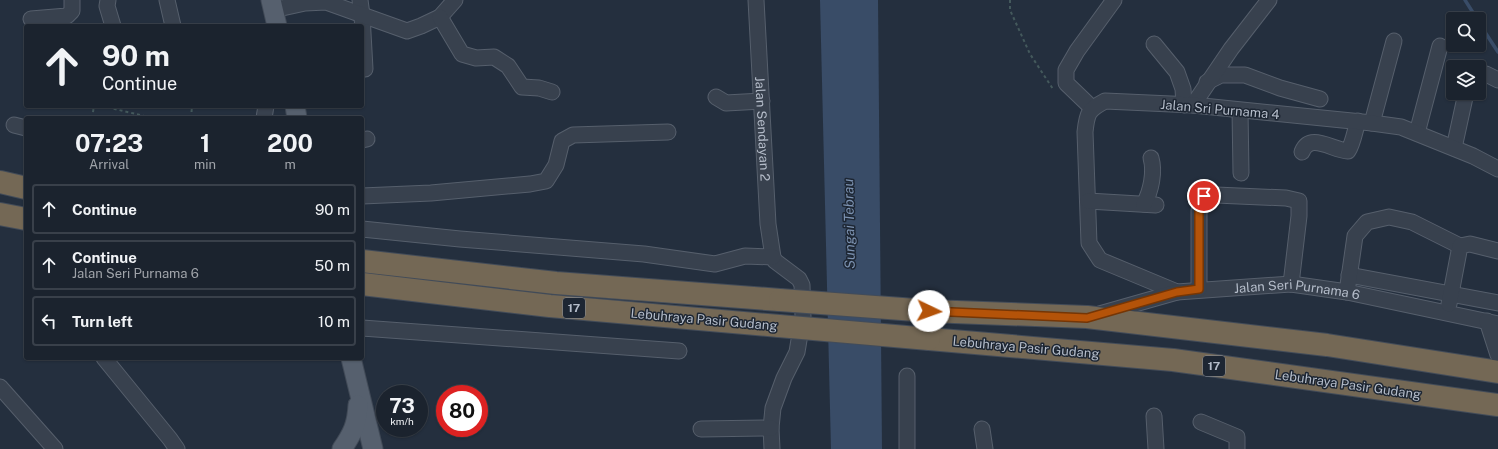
<!DOCTYPE html>
<style>
:root{--surface:#1b232e;--page:#282f3a;--text:#f1f3f6;--muted:#a0a4aa;--line:#39404a}
body{margin:0;font-family:"Public Sans",sans-serif;background:var(--page);color:var(--text);height:100vh;display:flex;flex-direction:column;font-size:15px;white-space:nowrap}
*{box-sizing:border-box;margin:0}
p{font-size:13px;color:var(--muted)}
.icon{flex:none;width:22px;height:22px;fill:none;stroke:currentColor;stroke-width:2;stroke-linecap:round;stroke-linejoin:round}
.map{position:relative;flex:1;overflow:hidden}
.panel{position:absolute;left:24px;top:116px;width:340px;height:244px;display:flex;flex-direction:column;background:var(--surface);border-radius:4px;box-shadow:0 1px 3px #0004,0 0 0 1px var(--line)}
.panel>*{flex:none}
.top-card{position:absolute;left:24px;top:24px;width:340px;height:84px;border-radius:4px;box-shadow:0 1px 3px #0004,0 0 0 1px var(--line);background:#1b232e;color:var(--text);overflow:hidden}
.controls{position:absolute;left:1446px;top:12px;display:grid;gap:8px}
.controls a{display:grid;place-items:center;width:40px;height:40px;border-radius:4px;background:var(--surface);box-shadow:0 1px 3px #0004,0 0 0 1px var(--line);font-size:20px}
.speed{position:absolute;left:376px;top:385px;display:flex;gap:8px;font-size:20px;font-weight:700;text-align:center}
.speed>*{display:grid;place-content:center;width:52px;height:52px;border-radius:50%;background:var(--surface);box-shadow:0 1px 3px #0004,0 0 0 1px var(--line);line-height:1}
.speed small{font-size:10px;font-weight:400}
.speed .limit{border:6px solid #d22;background:#fff;color:#111}
.pin{position:absolute;display:grid;place-items:center;width:34px;height:34px;color:#fff;margin:-17px;border:2px solid #fff;border-radius:50%;box-shadow:0 1px 4px #0007}
.me{position:absolute;width:44px;margin:-22px;rotate:93deg;stroke-linejoin:round;filter:drop-shadow(0 0 3px #0008)}
.turn{display:flex;align-items:center;gap:14px;height:84px;padding:0 12px;font-size:18px}
.turn .icon{width:52px;height:52px;stroke-width:2.5}
.turn b{display:block;font-size:28px;line-height:34px}
.eta{display:flex;justify-content:space-evenly;align-items:center;height:68px;text-align:center}
.eta b{font-size:24px;font-weight:700;line-height:28px}
ul{padding:0;list-style:none}
li{display:flex;align-items:center;gap:12px;height:50px;margin:0 8px 6px;padding:0 4px;border:2px solid var(--line);border-radius:4px}
li div{flex:1}
li b{display:block;font-size:15px}
li em{font-style:normal}
.map>svg:first-child{display:block}
.water{fill:#394c67}
.lines{fill:none;stroke-linecap:round;stroke-linejoin:round}
.stream{stroke:#394c67;stroke-width:3.5}
.minor-casing{stroke:#565f6c;stroke-width:17}
.major-casing{stroke:#414a57;stroke-width:21}
.highway-casing{stroke:#434c59;stroke-width:24}
.path{stroke:#44595c;stroke-width:2;stroke-dasharray:3 3;stroke-linecap:butt}
.minor{stroke:#38414e;stroke-width:15}
.major{stroke:#56606e;stroke-width:19}
.highway{stroke:#746855;stroke-width:22}
.highway-bridge-casing{stroke:#434c59;stroke-width:24;stroke-linecap:butt}
.highway-bridge{stroke:#746855;stroke-width:22}
.route-casing{stroke:#753606;stroke-width:10}
.route{stroke:#b45309;stroke-width:7}
.labels{text-anchor:middle;stroke-width:3;stroke-linejoin:round;paint-order:stroke}
.shield{fill:#1d2633;stroke:#878f9c;stroke-width:1}
.shield-label{font-size:12px;font-weight:bold;fill:#b4bcc9}
.street-label{font-size:13px;fill:#b4bcc9;stroke:#1d2633}
.water-label{font-size:14px;font-style:italic;fill:#7c92b1;stroke:#1d2633}
</style>
<div class="map">
<svg width="1498" height="449" viewBox="0 0 1498 449">
<rect width="100%" height="100%" fill="#242f3e"/>
<polygon class="water" points="820,0 878,0 882,449 831,449"/>
<g class="lines">
<g class="stream">
<polyline points="1465,0 1477,19"/>
<polyline points="1479,23 1498,52"/>
</g>
<g class="minor-casing">
<g id="minor">
<polyline points="108,0 107,6 113,26"/>
<polyline points="167,0 173,26"/>
<polyline points="360,0 362,15 365,69"/>
<path id="s1" d="M756,0L768,224L773,257L775,261L799,279L802,285L803,316L797,352L784,378L773,408L771,428L772,449"/>
<polyline points="273,10 305,3 326,2 407,31 421,26 440,17 455,0"/>
<polyline points="440,17 462,54 476,58 494,57 508,66 522,87 539,88 552,92"/>
<polyline points="31,19 67,16 72,11 72,0"/>
<polyline points="1154,44 1177,72 1183,89 1184,105"/>
<polyline points="1479,75 1486,74 1498,80"/>
<polyline points="1207,82 1221,75 1245,75 1280,88 1320,99"/>
<polyline points="716,97 726,103 762,101"/>
<polyline points="1193,105 1231,49 1269,0"/>
<polyline points="1092,108 1066,83 1066,70 1077,51 1114,0"/>
<polyline points="1240,111 1241,173"/>
<polyline points="264,118 266,106"/>
<polyline points="1372,123 1394,41"/>
<polyline points="14,125 26,128"/>
<polyline points="1417,133 1440,46"/>
<polyline points="362,140 367,139"/>
<polyline points="1454,148 1466,93"/>
<path d="M1302,152C1310,132 1332,150 1348,151C1353,144 1355,130 1358,121"/>
<path id="s2" d="M1498,169L1473,156L1401,127L1372,123L1193,105L1105,101C1088,110 1087,113 1085,132L1089,243L1100,260L1177,292L1291,284L1347,292L1498,324"/>
<polyline points="362,196 431,193 530,184 546,181 556,165 562,141 573,135 668,132"/>
<polyline points="1088,201 1156,205"/>
<path d="M1144,204C1151,191 1155,172 1151,158"/>
<polyline points="362,229 460,239 644,254 715,264 745,256 773,257"/>
<polyline points="1349,275 1498,303"/>
<polyline points="1199,289 1199,211 1204,196 1216,195 1286,198 1299,201 1299,216 1291,284"/>
<polyline points="1347,292 1355,236 1367,222 1389,217 1412,222 1460,246"/>
<polyline points="1449,304 1460,246 1470,244 1498,251"/>
<polyline points="1096,315 1177,292"/>
<polyline points="1487,321 1498,355"/>
<polyline points="362,328 679,351"/>
<polyline points="104,358 170,439 177,449"/>
<polyline points="0,387 55,449"/>
<polyline points="1154,416 1156,449"/>
<polyline points="1201,422 1237,437 1237,449"/>
<polyline points="701,429 771,428"/>
<polyline points="982,429 985,449"/>
<polyline points="907,449 907,376"/>
</g>
</g>
<g class="major-casing">
<g id="major">
<polyline points="271,0 277,26"/>
<polyline points="295,106 297,118"/>
<polyline points="351,358 373,449"/>
<path d="M342,449C353,433 357,424 358,405"/>
</g>
</g>
<g class="highway-casing">
<g id="highway">
<polyline points="0,182 26,188"/>
<polyline points="0,214 26,219"/>
<polyline points="362,261 556,283 780,300"/>
<polyline points="362,284 550,306 779,326"/>
<polyline points="929,311 1087,317 1327,345 1498,372"/>
<polyline points="929,339 1173,360 1498,405"/>
</g>
</g>
<g class="path">
<polyline points="1010,0 1010,10 1030,54 1053,89"/>
<polyline points="102,106 153,118"/>
<polyline points="92,118 94,106"/>
<polyline points="191,118 192,106"/>
</g>
<use href="#minor" class="minor"/>
<use href="#major" class="major"/>
<use href="#highway" class="highway"/>
<g class="highway-bridge-casing">
<g id="highway-bridge">
<polyline points="780,300 929,311"/>
<polyline points="779,326 929,339"/>
</g>
</g>
<use href="#highway-bridge" class="highway-bridge"/>
</g>
<g class="lines">
<g class="route-casing">
<polyline id="route" points="929,311 1087,318 1177,292 1199,289 1199,211 1204,196"/>
</g>
<use href="#route" class="route"/>
</g>
<g class="labels">
<g class="shield">
<rect x="563" y="298" width="22" height="20" rx="3"/>
<rect x="1203" y="356" width="22" height="20" rx="3"/>
</g>
<g class="shield-label">
<text x="574" y="312">17</text>
<text x="1214" y="370">17</text>
</g>
<g class="street-label">
<text transform="translate(1220 109) rotate(5)" y="5">Jalan Sri Purnama 4</text>
<text dy="5" stroke="none"><textPath href="#s1" startOffset="129">Jalan Sendayan 2</textPath></text>
<text dy="5" stroke="none"><textPath href="#s2" startOffset="778">Jalan Seri Purnama 6</textPath></text>
<text transform="translate(704 319) rotate(5)" y="5">Lebuhraya Pasir Gudang</text>
<text transform="translate(1026 347) rotate(5)" y="5">Lebuhraya Pasir Gudang</text>
<text transform="translate(1348 384) rotate(8)" y="5">Lebuhraya Pasir Gudang</text>
</g>
<g class="water-label">
<text transform="translate(849 224) rotate(-91)" y="5">Sungai Tebrau</text>
</g>
</g>
</svg>
<div class="controls">
<a><svg class="icon" aria-label="search" viewBox="0 0 24 24"><circle cx="10" cy="10" r="6"/><path d="M15 15l6 6"/></svg></a>
<a><svg class="icon" aria-label="layers" viewBox="0 0 24 24"><path d="M12 4l9 5-9 5-9-5zM3 14l9 5 9-5"/></svg></a>
</div>
<div class="speed"><div>73<small>km/h</small></div><div class="limit">80</div></div>
<div class="pin" style="left:1204px;top:196px;background:#d93025"><svg class="icon" aria-label="arrive" viewBox="0 0 24 24"><path d="M6 21V4h12l-3 4 3 4H6"/></svg></div>
<svg class="me" style="left:929px;top:311px" viewBox="-20 -20 40 40"><circle r="19" fill="#fff"/><path d="M0-13L10 11 0 6-10 11z" fill="#b45309"/></svg>
<div class="top-card">
<div class="turn"><svg class="icon" aria-label="ahead" viewBox="0 0 24 24"><path d="M12 20V5M6 11l6-6 6 6"/></svg><div><b>90 m</b>Continue</div></div>
</div>
<section class="panel">
<div class="eta">
<div><b>07:23</b><p>Arrival</p></div>
<div><b>1</b><p>min</p></div>
<div><b>200</b><p>m</p></div>
</div>
<ul>
<li><svg class="icon" aria-label="ahead" viewBox="0 0 24 24"><path d="M12 20V5M6 11l6-6 6 6"/></svg><div><b>Continue</b></div><em>90 m</em></li>
<li><svg class="icon" aria-label="ahead" viewBox="0 0 24 24"><path d="M12 20V5M6 11l6-6 6 6"/></svg><div><b>Continue</b><p>Jalan Seri Purnama 6</p></div><em>50 m</em></li>
<li><svg class="icon" aria-label="left" viewBox="0 0 24 24"><path d="M17 20v-9H6M10 6l-5 5 5 5"/></svg><div><b>Turn left</b></div><em>10 m</em></li>
</ul>
</section>
</div>
